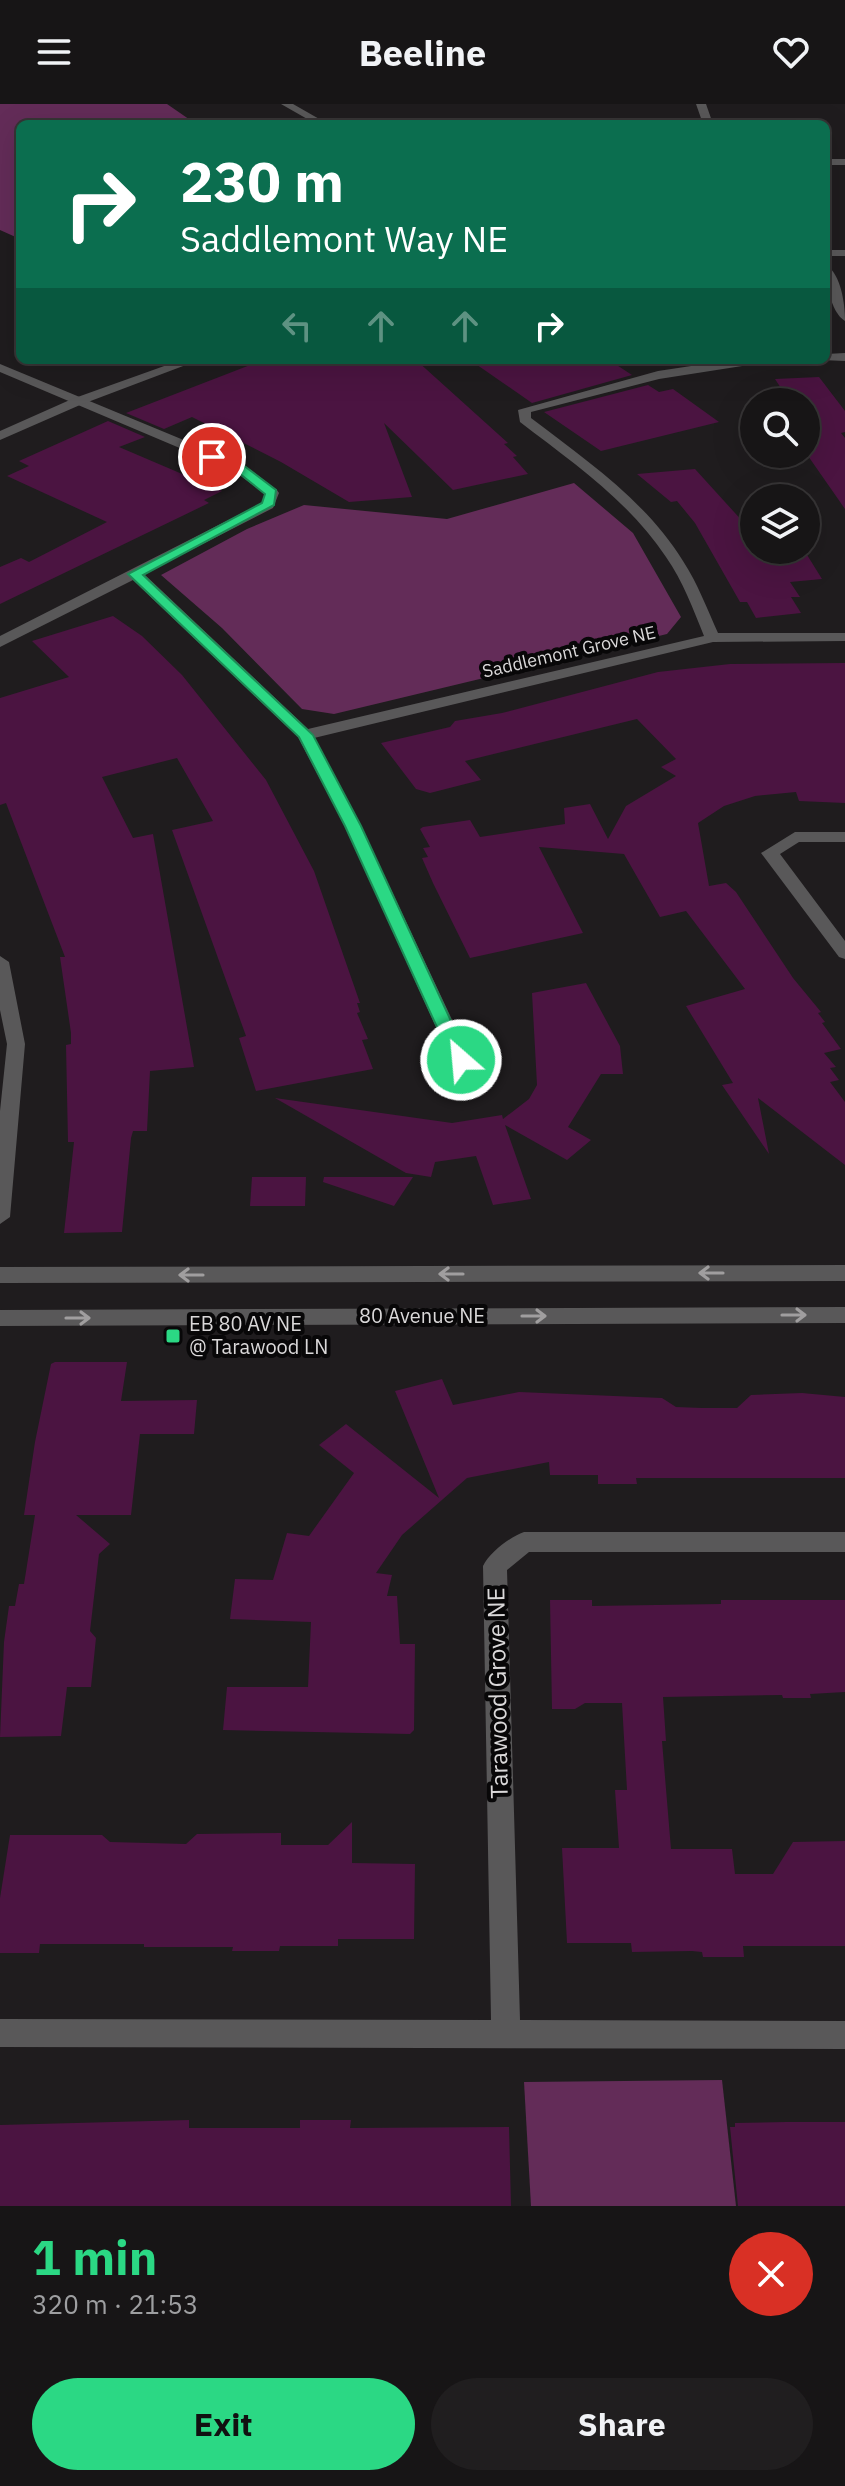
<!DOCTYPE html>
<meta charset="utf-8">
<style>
:root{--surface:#171516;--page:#201e1f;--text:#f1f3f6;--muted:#9e9fa1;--line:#363435;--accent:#2bd884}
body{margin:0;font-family:"IBM Plex Sans",sans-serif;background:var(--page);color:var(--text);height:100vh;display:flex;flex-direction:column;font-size:30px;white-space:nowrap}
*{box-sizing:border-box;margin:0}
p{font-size:26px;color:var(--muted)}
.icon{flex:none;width:44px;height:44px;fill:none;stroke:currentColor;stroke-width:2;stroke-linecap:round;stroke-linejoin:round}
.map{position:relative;height:2102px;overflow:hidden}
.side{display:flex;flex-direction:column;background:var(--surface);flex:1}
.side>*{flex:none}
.guide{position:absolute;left:16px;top:16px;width:814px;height:244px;border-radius:12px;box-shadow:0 8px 32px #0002,0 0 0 2px var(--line);background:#0b6e4f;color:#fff;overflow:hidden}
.buttons{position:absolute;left:740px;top:284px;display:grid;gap:16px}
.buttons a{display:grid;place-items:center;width:80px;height:80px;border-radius:50%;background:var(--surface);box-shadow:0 8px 32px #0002,0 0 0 2px var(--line);font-size:40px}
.pin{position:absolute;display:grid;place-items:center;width:68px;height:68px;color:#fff;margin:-34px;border:4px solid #fff;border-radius:50%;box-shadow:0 2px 8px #0007}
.me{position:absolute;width:88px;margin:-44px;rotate:333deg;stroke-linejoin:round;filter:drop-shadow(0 0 6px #0008)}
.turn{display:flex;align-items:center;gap:28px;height:168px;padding:0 32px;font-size:36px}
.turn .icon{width:104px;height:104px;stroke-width:2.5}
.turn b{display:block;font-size:56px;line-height:68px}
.lanes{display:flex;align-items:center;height:76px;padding:0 32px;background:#0003;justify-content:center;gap:40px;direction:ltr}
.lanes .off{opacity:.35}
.round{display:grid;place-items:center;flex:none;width:84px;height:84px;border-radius:42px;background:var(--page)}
.headline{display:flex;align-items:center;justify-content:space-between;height:136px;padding:0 32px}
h1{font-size:48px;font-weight:700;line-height:60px;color:var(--accent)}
.button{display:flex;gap:16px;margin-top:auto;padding:16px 32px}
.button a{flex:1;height:92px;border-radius:48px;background:var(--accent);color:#111;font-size:32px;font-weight:700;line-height:92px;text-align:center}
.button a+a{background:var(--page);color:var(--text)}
header{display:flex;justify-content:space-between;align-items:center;height:104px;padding:0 32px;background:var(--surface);font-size:36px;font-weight:700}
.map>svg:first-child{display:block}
.green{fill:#632c58}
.building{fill:#4b1441}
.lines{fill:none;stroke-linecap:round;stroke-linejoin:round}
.minor{fill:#595859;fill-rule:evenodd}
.tertiary{fill:#595859;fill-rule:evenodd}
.oneway{stroke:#a09e9f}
.route{fill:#2bd884;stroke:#1c8c56;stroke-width:2}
.poi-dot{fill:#2bd884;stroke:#080708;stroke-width:3}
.labels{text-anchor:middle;stroke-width:8;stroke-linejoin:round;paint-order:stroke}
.far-street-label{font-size:18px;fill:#dad8d9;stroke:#080708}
.street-label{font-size:20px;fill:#dad8d9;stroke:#080708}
.poi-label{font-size:20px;fill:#dad8d9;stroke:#080708;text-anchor:start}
.near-street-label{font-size:24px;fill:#dad8d9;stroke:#080708}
</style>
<header><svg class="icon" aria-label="menu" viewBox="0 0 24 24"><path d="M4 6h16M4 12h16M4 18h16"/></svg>Beeline<svg class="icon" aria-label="heart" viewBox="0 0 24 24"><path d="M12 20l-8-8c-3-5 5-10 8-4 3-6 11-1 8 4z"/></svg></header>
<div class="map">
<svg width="845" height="2102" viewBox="0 0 845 2102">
<rect width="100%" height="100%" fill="#1f1c1e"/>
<g class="green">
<polygon points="0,0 167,0 196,20 20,20 20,135 0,126"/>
<polygon points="574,379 633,429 681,513 667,530 334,610 302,605 222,524 161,471 247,425 304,401 447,415"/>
<polygon points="722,1976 736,2102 531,2102 524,1978"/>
</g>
<g class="building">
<polygon points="263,256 416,256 508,339 504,340 517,352 513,353 528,370 453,386 384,319 412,393 349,398 281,358 192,313 164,325 126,309"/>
<polygon points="470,256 609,256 632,271 532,299"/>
<polygon points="819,273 845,307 845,328 841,329 845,334 845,405 806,349 806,298 790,298 775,275"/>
<polygon points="648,281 659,288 673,285 719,318 601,347 544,308"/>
<polygon points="108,317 145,333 119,343 222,387 204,396 209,399 0,500 0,463 21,454 29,458 107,418 7,372 29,362 19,357"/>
<polygon points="695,365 745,420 754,419 754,446 804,446 822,475 790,478 800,493 791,493 801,509 756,514 747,498 740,498 695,419 677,397 671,398 637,370"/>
<polygon points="113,512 142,532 182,571 266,676 314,767 360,899 357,899 360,908 357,909 368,935 362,936 373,965 256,987 239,934 246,932 172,726 213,717 177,654 102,673 133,734 153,730 194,963 150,967 147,1027 133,1027 131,1034 122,1128 64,1129 74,1038 68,1038 66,941 71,940 71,929 60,853 65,853 6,699 0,701 0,594 69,573 32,537"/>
<polygon points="845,559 845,699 799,697 796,688 755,692 724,702 698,719 709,782 726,779 736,788 793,874 821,908 818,909 825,918 822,919 841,945 824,949 836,963 830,964 839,976 830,978 845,998 845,1061 758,994 769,1050 722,981 733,979 686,902 745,885 686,807 660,813 624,750 539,743 583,829 470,854 433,779 422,754 428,753 423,744 430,743 420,725 423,723 470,716 480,733 565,720 564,704 590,700 608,735 626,702 676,672 661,663 676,655 637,615 465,657 481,676 430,689 416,685 381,639 450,623 455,617 502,609 658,568 730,560"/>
<polygon points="586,879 620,942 623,970 601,970 568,1023 591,1036 567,1056 505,1021 531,1095 493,1101 476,1052 435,1058 431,1073 406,1069 275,994 452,1019 502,1011 503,1015 529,995 537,981 532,889"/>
<polygon points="252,1073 306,1073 305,1102 250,1102"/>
<polygon points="324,1073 413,1073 394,1102 323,1078"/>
<polygon points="55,1258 127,1258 121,1297 197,1296 194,1330 140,1330 131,1411 76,1411 110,1440 99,1450 90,1527 96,1534 91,1583 67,1583 61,1632 0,1633 4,1538 9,1502 15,1502 19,1480 24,1480 35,1411 24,1411 35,1338 51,1260"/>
<polygon points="442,1275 453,1301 519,1288 662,1294 676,1303 702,1304 737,1304 751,1291 802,1289 845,1293 845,1374 636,1374 637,1380 598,1380 598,1371 550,1371 549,1358 467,1374 402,1431 376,1469 392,1471 387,1492 397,1492 400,1540 415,1540 414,1626 410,1630 223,1626 227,1583 308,1583 311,1518 230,1515 235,1475 273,1476 287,1429 309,1432 354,1369 319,1341 346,1320 439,1394 395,1287"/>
<polygon points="550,1496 592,1496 592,1502 721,1500 721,1496 845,1496 845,1588 810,1590 811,1594 783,1594 782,1591 663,1593 666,1637 662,1637 671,1745 732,1745 735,1770 773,1770 793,1738 845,1737 845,1842 743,1842 744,1853 703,1853 702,1848 692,1847 632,1848 631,1839 567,1839 562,1744 619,1744 615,1686 627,1686 622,1599 585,1599 575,1605 552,1605"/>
<polygon points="352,1718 352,1759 415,1760 414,1835 338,1835 338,1842 280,1842 279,1847 232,1847 233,1843 144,1843 144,1840 40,1840 39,1849 0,1849 0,1794 10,1731 102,1731 110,1738 186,1740 197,1730 281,1729 281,1741 328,1741"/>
<polygon points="189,2016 189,2024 300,2024 300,2016 351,2016 350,2024 509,2023 511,2102 0,2102 0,2021"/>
<polygon points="787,2018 845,2018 845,2102 738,2102 730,2023 735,2023 735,2019"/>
</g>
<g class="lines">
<g class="minor">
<polygon points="696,0 706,0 713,20 703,20"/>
<rect x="826" y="55" width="19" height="6"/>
<path d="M826,161C841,170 845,200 845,217C830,208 826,177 826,161Z"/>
<polygon points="845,249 845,257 821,256 826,256 826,250"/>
<path d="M731,256H761L755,260L659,275L531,308V314C586,356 646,397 683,457C698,480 707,505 718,529H845V537L713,538L314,634L361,722L471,956L468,960L461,962L451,956L345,722L298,633L133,476L0,543V532L262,399L265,390L234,367L0,268V260L244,361L277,386L279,389L273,404L144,470L308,625L704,532C693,505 683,477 666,453C629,397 572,358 520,318L518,306L658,267Z"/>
<polygon points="795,728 845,728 845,738 799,738 780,750 845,837 845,855 839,853 761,749"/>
<polygon points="0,852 9,858 25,940 10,1113 0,1120 0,1007 7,940 0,906"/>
<path d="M524,1428H845V1448H529L507,1466L520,1916L845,1917V1945L0,1943V1915L491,1916L483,1462C490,1448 510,1433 524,1428Z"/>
</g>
<g class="tertiary">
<polygon points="281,0 293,0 328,20 316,20"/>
<rect x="826" y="146" width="19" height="6"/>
<polygon points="181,256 199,256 80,301 0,336 0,327 72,295"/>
<polygon points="845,1161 845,1177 0,1179 0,1163"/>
<polygon points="845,1203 845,1219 0,1222 0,1206"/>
</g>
</g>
<defs><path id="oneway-shaft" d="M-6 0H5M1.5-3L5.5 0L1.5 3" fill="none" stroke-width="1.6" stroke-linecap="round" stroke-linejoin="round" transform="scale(2)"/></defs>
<g class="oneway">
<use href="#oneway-shaft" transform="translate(711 1169) rotate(180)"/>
<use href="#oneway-shaft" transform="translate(451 1170) rotate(180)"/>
<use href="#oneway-shaft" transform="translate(191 1171) rotate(180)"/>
<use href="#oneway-shaft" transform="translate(794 1211)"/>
<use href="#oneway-shaft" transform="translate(534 1212)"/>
<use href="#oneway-shaft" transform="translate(78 1214)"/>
</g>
<polygon class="route" points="212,350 243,361 276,386 274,401 143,471 313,631 361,722 469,956 467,960 461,962 452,956 345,722 299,633 128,470 262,399 265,390 235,366 208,356 206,353"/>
<rect class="poi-dot" x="165" y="1224" width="16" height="16" rx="4"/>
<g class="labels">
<g class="far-street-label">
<text transform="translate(569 548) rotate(-13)" y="6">Saddlemont Grove NE</text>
</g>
<g class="street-label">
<text x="422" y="1219">80 Avenue NE</text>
</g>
<g class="poi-label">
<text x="189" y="1227">EB 80 AV NE<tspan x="189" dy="23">@ Tarawood LN</tspan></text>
</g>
<g class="near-street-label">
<text transform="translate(498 1589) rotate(-91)" y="8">Tarawood Grove NE</text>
</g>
</g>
</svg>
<div class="buttons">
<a><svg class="icon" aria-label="search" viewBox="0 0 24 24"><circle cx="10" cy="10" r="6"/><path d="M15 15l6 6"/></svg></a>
<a><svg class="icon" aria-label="layers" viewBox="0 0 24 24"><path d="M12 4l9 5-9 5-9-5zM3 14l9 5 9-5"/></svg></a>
</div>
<div class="pin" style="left:212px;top:353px;background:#d93025"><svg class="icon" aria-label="arrive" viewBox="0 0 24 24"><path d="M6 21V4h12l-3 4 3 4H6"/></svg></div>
<svg class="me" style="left:461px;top:956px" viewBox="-20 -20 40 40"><circle r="17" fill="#2bd884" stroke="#fff" stroke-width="3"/><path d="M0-11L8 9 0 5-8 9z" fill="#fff"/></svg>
<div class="guide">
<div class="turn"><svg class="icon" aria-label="right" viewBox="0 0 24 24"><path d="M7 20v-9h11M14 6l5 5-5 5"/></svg><div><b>230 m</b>Saddlemont Way NE</div></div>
<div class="lanes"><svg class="icon off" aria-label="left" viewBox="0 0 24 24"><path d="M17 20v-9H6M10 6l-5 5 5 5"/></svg><svg class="icon off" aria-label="ahead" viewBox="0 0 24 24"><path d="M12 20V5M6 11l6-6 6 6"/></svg><svg class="icon off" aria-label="ahead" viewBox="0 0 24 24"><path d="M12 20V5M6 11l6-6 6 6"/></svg><svg class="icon" aria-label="right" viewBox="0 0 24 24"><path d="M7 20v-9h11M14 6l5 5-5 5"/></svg></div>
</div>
</div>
<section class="side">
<div class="headline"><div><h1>1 min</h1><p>320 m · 21:53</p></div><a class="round" style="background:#d93025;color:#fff"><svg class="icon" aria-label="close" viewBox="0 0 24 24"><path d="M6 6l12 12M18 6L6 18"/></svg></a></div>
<div class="button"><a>Exit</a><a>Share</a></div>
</section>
